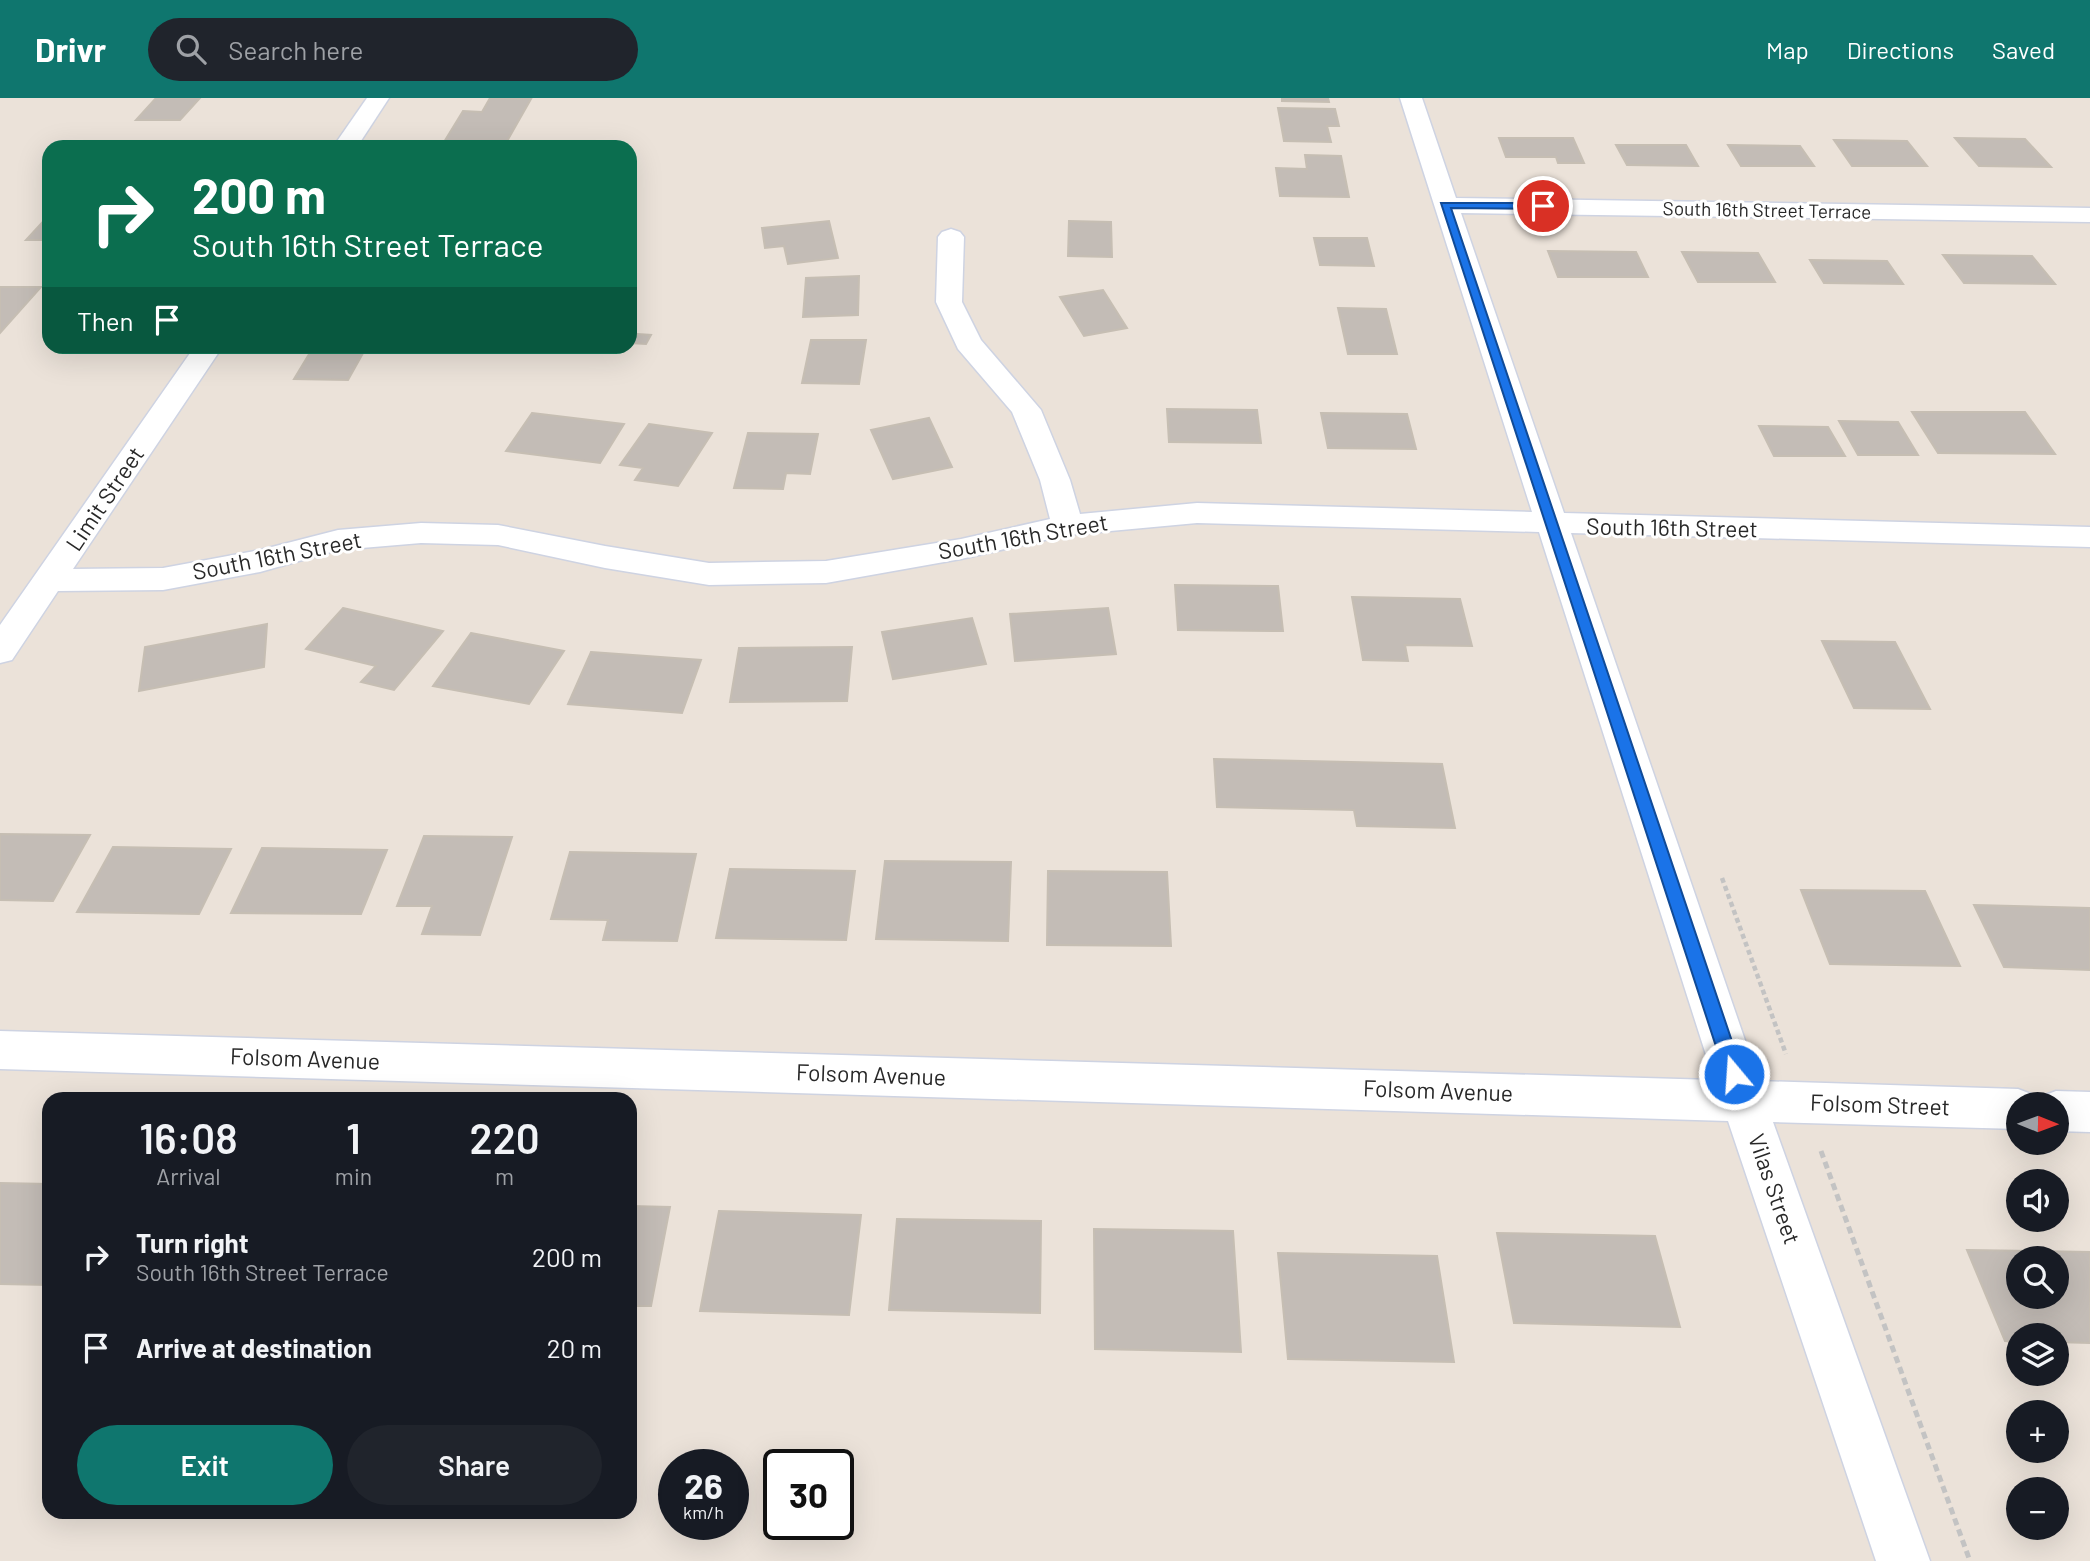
<!DOCTYPE html>
<meta charset="utf-8">
<style>
:root{--surface:#171b24;--page:#20242c;--text:#f1f3f6;--muted:#9ea1a6;--accent:#0f766e}
body{margin:0;font-family:Barlow,sans-serif;background:var(--page);color:var(--text);height:100vh;display:flex;flex-direction:column;font-size:26px;white-space:nowrap}
*{box-sizing:border-box;margin:0}
p{font-size:23px;color:var(--muted)}
.icon{flex:none;width:38px;height:38px;fill:none;stroke:currentColor;stroke-width:2;stroke-linecap:round;stroke-linejoin:round}
.map{position:relative;flex:1;overflow:hidden}
.panel{position:absolute;left:42px;top:994px;width:595px;height:427px;display:flex;flex-direction:column;background:var(--surface);border-radius:21px;box-shadow:0 7px 28px #0002}
.panel>*{flex:none}
.guide{position:absolute;left:42px;top:42px;width:595px;height:214px;border-radius:21px;box-shadow:0 7px 28px #0002;background:#0b6e4f;color:#fff;overflow:hidden}
.needle{width:46px;rotate:91deg}
.buttons{position:absolute;left:2006px;top:994px;display:grid;gap:14px}
.buttons a{display:grid;place-items:center;width:63px;height:63px;border-radius:50%;background:var(--surface);box-shadow:0 7px 28px #0002;font-size:35px}
.speed{position:absolute;left:658px;top:1351px;display:flex;gap:14px;font-size:35px;font-weight:700;text-align:center}
.speed>*{display:grid;place-content:center;width:91px;height:91px;border-radius:50%;background:var(--surface);box-shadow:0 7px 28px #0002;line-height:1}
.speed small{font-size:18px;font-weight:400}
.speed .limit{border:4px solid #111;border-radius:10px;background:#fff;color:#111}
.pin{position:absolute;display:grid;place-items:center;width:60px;height:60px;color:#fff;margin:-30px;border:4px solid #fff;border-radius:50%;box-shadow:0 2px 7px #0007}
.me{position:absolute;width:77px;margin:-38px;rotate:342deg;stroke-linejoin:round;filter:drop-shadow(0 0 5px #0008)}
.turn{display:flex;align-items:center;gap:24px;height:147px;padding:0 35px;font-size:32px}
.turn .icon{width:91px;height:91px;stroke-width:2.5}
.turn b{display:block;font-size:49px;line-height:60px}
.then{display:flex;align-items:center;height:66px;padding:0 35px;background:#0003;gap:14px;font-size:26px}
.eta{display:flex;justify-content:space-evenly;align-items:center;height:119px;text-align:center}
.eta b{font-size:42px;font-weight:600;line-height:49px}
.cta{display:flex;gap:14px;margin-top:auto;padding:14px 35px}
.cta a{flex:1;height:80px;border-radius:42px;background:var(--accent);color:#fff;font-size:28px;font-weight:600;line-height:80px;text-align:center}
.cta a+a{background:var(--page);color:var(--text)}
ul{padding:0;list-style:none}
li{display:flex;align-items:center;gap:21px;height:91px;padding:0 35px}
li div{flex:1}
li b{display:block;font-size:26px}
li em{font-style:normal}
header{display:flex;align-items:center;gap:42px;box-sizing:border-box;height:98px;padding:0 35px;background:var(--accent);color:#fff}
header strong{font-size:33px}
nav{display:flex;gap:38px;margin-inline-start:auto;font-size:24px}
.search{width:490px;height:63px;background:var(--page);display:flex;align-items:center;gap:18px;box-sizing:border-box;padding:0 24px;border-radius:38px;color:var(--muted);font-size:26px}
.map>svg:first-child{display:block}
.building{fill:#c3bcb6;stroke:#c6beb3;stroke-width:2;fill-rule:evenodd}
.lines{fill:none;stroke-linecap:round;stroke-linejoin:round}
.minor-casing{stroke:#ced3e2;stroke-width:3}
.path-far1{stroke:#c3c3c3;stroke-width:4.5;stroke-dasharray:5 3.5;stroke-linecap:butt}
.path{stroke:#c3c3c3;stroke-width:5;stroke-dasharray:7 4.5;stroke-linecap:butt}
.minor{fill:#fff;fill-rule:evenodd}
.route{fill:#1a73e8;stroke:#114b97;stroke-width:2}
.labels{text-anchor:middle;stroke-width:6;stroke-linejoin:round;paint-order:stroke}
.far-street-label{font-size:19px;fill:#282828;stroke:#fff}
.street-label{font-size:23px;fill:#282828;stroke:#fff}
</style>
<header>
<strong>Drivr</strong>
<div class="search"><svg class="icon" aria-label="search" viewBox="0 0 24 24"><circle cx="10" cy="10" r="6"/><path d="M15 15l6 6"/></svg>Search here</div>
<nav><a>Map</a><a>Directions</a><a>Saved</a></nav>
</header>
<div class="map">
<svg width="2090" height="1463" viewBox="0 0 2090 1463">
<rect width="100%" height="100%" fill="#ebe2d9"/>
<g class="building">
<polygon points="156,0 200,0 180,22 136,22"/>
<polygon points="490,0 531,1 506,45 444,44 463,13 482,14"/>
<polygon points="1282,0 1328,0 1329,4 1282,3"/>
<polygon points="1278,10 1335,11 1339,28 1327,28 1331,44 1284,43"/>
<polygon points="1499,40 1573,40 1584,65 1558,65 1556,59 1506,59"/>
<polygon points="1955,40 2025,41 2051,69 1979,68"/>
<polygon points="1834,42 1907,43 1927,68 1852,68"/>
<polygon points="1616,47 1686,47 1698,68 1627,67"/>
<polygon points="1728,47 1800,48 1814,68 1741,68"/>
<polygon points="1305,57 1341,58 1349,99 1280,98 1276,70 1307,71"/>
<polygon points="49,117 49,142 26,142"/>
<polygon points="829,123 838,160 788,166 784,148 765,150 762,130"/>
<polygon points="1069,123 1111,124 1112,159 1068,158"/>
<polygon points="1314,140 1367,140 1374,168 1320,167"/>
<polygon points="1548,153 1636,154 1648,179 1558,179"/>
<polygon points="1682,154 1758,155 1775,184 1698,184"/>
<polygon points="1943,157 2032,158 2055,186 1964,185"/>
<polygon points="1810,162 1887,163 1903,186 1824,185"/>
<polygon points="859,178 858,217 803,219 806,180"/>
<polygon points="0,189 41,189 0,235"/>
<polygon points="1103,192 1127,230 1084,238 1060,199"/>
<polygon points="1338,210 1386,211 1397,256 1348,256"/>
<polygon points="637,236 651,237 646,246 631,245"/>
<polygon points="811,242 866,242 859,286 802,285"/>
<polygon points="314,248 367,248 348,282 294,281"/>
<polygon points="1167,311 1257,312 1261,345 1169,344"/>
<polygon points="1912,314 2025,314 2055,356 1938,355"/>
<polygon points="532,315 624,326 600,365 506,353"/>
<polygon points="1321,315 1407,316 1416,351 1328,350"/>
<polygon points="929,320 952,369 893,381 871,332"/>
<polygon points="1839,323 1898,324 1918,357 1858,357"/>
<polygon points="649,326 712,335 678,388 635,382 643,370 620,367"/>
<polygon points="1759,328 1828,329 1845,358 1774,358"/>
<polygon points="748,335 818,336 810,376 786,375 783,391 734,390"/>
<polygon points="1175,487 1278,488 1283,533 1178,532"/>
<polygon points="1352,499 1460,501 1472,548 1405,547 1408,563 1363,562"/>
<polygon points="343,510 443,533 394,592 361,584 376,568 306,551"/>
<polygon points="1108,510 1116,556 1015,563 1010,516"/>
<polygon points="972,520 986,566 893,581 882,534"/>
<polygon points="267,526 264,569 139,593 145,549"/>
<polygon points="471,535 564,553 529,606 433,588"/>
<polygon points="1822,543 1895,544 1930,611 1854,610"/>
<polygon points="852,549 847,603 730,604 739,550"/>
<polygon points="591,554 701,562 682,615 568,606"/>
<polygon points="1214,661 1442,666 1455,730 1357,728 1354,712 1217,709"/>
<polygon points="0,736 90,737 53,803 0,802"/>
<polygon points="424,738 512,739 480,837 422,836 432,808 397,808"/>
<polygon points="113,749 231,751 199,816 77,814"/>
<polygon points="262,750 387,752 361,816 231,815"/>
<polygon points="570,754 696,756 677,843 603,842 608,822 551,821"/>
<polygon points="885,763 1011,764 1008,843 876,841"/>
<polygon points="730,771 855,773 846,842 716,840"/>
<polygon points="1048,773 1167,774 1171,848 1047,847"/>
<polygon points="1801,792 1925,793 1960,868 1830,866"/>
<polygon points="1974,807 2090,810 2090,872 2004,869"/>
<polygon points="0,1085 49,1086 49,1187 0,1186"/>
<polygon points="630,1108 670,1109 651,1208 630,1208"/>
<polygon points="719,1113 861,1117 849,1217 700,1213"/>
<polygon points="897,1121 1041,1123 1040,1215 889,1212"/>
<polygon points="1094,1131 1233,1133 1241,1254 1095,1251"/>
<polygon points="1497,1135 1655,1138 1680,1229 1514,1225"/>
<path d="M1967,1152L2090,1154V1245L2056,1244V1237H2018V1244L2005,1243ZM2018,1160H2056V1199H2018Z"/>
<polygon points="1278,1155 1437,1158 1454,1264 1288,1261"/>
</g>
<g class="lines">
<g class="minor-casing">
<g id="minor">
<polygon points="367,0 389,0 357,49 333,49"/>
<polygon points="1400,0 1422,0 1456,100 2090,110 2090,124 1461,115 1564,415 2090,429 2090,449 1571,435 1759,983 2018,991 2034,997 2037,1005 2040,999 2056,993 2090,994 2090,1034 2056,1033 2056,1006 2018,1006 2018,1031 1773,1024 1930,1463 1876,1463 1728,1023 0,971 0,933 1714,982 1539,434 1197,425 1067,437 961,461 826,485 709,487 605,470 498,447 421,445 338,452 260,474 163,492 58,493 12,562 0,565 0,527 195,248 223,248 73,471 163,470 260,452 338,432 421,425 498,427 605,448 709,465 826,463 961,441 1050,421 1040,382 1012,314 958,251 936,204 938,139 942,134 951,131 960,134 964,139 962,204 981,242 1041,312 1070,382 1080,416 1197,405 1532,414"/>
</g>
</g>
<polyline class="path-far1" points="1722,780 1786,956"/>
<polyline class="path" points="1821,1053 1970,1463"/>
<use href="#minor" class="minor"/>
</g>
<polygon class="route" points="1441,105 1543,105 1548,108 1543,111 1451,110 1743,976 1741,982 1734,984 1728,982 1725,976"/>
<g class="labels">
<g class="far-street-label">
<text transform="translate(1767 112) rotate(1)" y="7">South 16th Street Terrace</text>
</g>
<g class="street-label">
<text transform="translate(105 401) rotate(-56)" y="8">Limit Street</text>
<text transform="translate(1672 430) rotate(1)" y="8">South 16th Street</text>
<text transform="translate(1023 439) rotate(-10)" y="8">South 16th Street</text>
<text transform="translate(277 458) rotate(-11)" y="8">South 16th Street</text>
<text transform="translate(305 961) rotate(2)" y="8">Folsom Avenue</text>
<text transform="translate(871 977) rotate(2)" y="8">Folsom Avenue</text>
<text transform="translate(1438 993) rotate(2)" y="8">Folsom Avenue</text>
<text transform="translate(1880 1007) rotate(2)" y="8">Folsom Street</text>
<text transform="translate(1774 1091) rotate(71)" y="8">Vilas Street</text>
</g>
</g>
</svg>
<div class="buttons">
<a><svg class="needle" viewBox="-14 -14 28 28"><path d="M0-13l5 13h-10z" fill="#e53935"/><path d="M0 13l5-13h-10z" fill="#9ea1a6"/></svg></a>
<a><svg class="icon" aria-label="sound" viewBox="0 0 24 24"><path d="M4 9h4l5-4v14l-5-4H4zM17 9q2 3 0 6"/></svg></a>
<a><svg class="icon" aria-label="search" viewBox="0 0 24 24"><circle cx="10" cy="10" r="6"/><path d="M15 15l6 6"/></svg></a>
<a><svg class="icon" aria-label="layers" viewBox="0 0 24 24"><path d="M12 4l9 5-9 5-9-5zM3 14l9 5 9-5"/></svg></a>
<a>+</a>
<a>−</a>
</div>
<div class="speed"><div>26<small>km/h</small></div><div class="limit">30</div></div>
<div class="pin" style="left:1543px;top:108px;background:#d93025"><svg class="icon" aria-label="arrive" viewBox="0 0 24 24"><path d="M6 21V4h12l-3 4 3 4H6"/></svg></div>
<svg class="me" style="left:1734px;top:976px" viewBox="-20 -20 40 40"><circle r="17" fill="#1a73e8" stroke="#fff" stroke-width="3"/><path d="M0-11L8 9 0 5-8 9z" fill="#fff"/></svg>
<div class="guide">
<div class="turn"><svg class="icon" aria-label="right" viewBox="0 0 24 24"><path d="M7 20v-9h11M14 6l5 5-5 5"/></svg><div><b>200 m</b>South 16th Street Terrace</div></div>
<div class="then">Then<svg class="icon" aria-label="arrive" viewBox="0 0 24 24"><path d="M6 21V4h12l-3 4 3 4H6"/></svg></div>
</div>
<section class="panel">
<div class="eta">
<div><b>16:08</b><p>Arrival</p></div>
<div><b>1</b><p>min</p></div>
<div><b>220</b><p>m</p></div>
</div>
<ul>
<li><svg class="icon" aria-label="right" viewBox="0 0 24 24"><path d="M7 20v-9h11M14 6l5 5-5 5"/></svg><div><b>Turn right</b><p>South 16th Street Terrace</p></div><em>200 m</em></li>
<li><svg class="icon" aria-label="arrive" viewBox="0 0 24 24"><path d="M6 21V4h12l-3 4 3 4H6"/></svg><div><b>Arrive at destination</b></div><em>20 m</em></li>
</ul>
<div class="cta"><a>Exit</a><a>Share</a></div>
</section>
</div>
